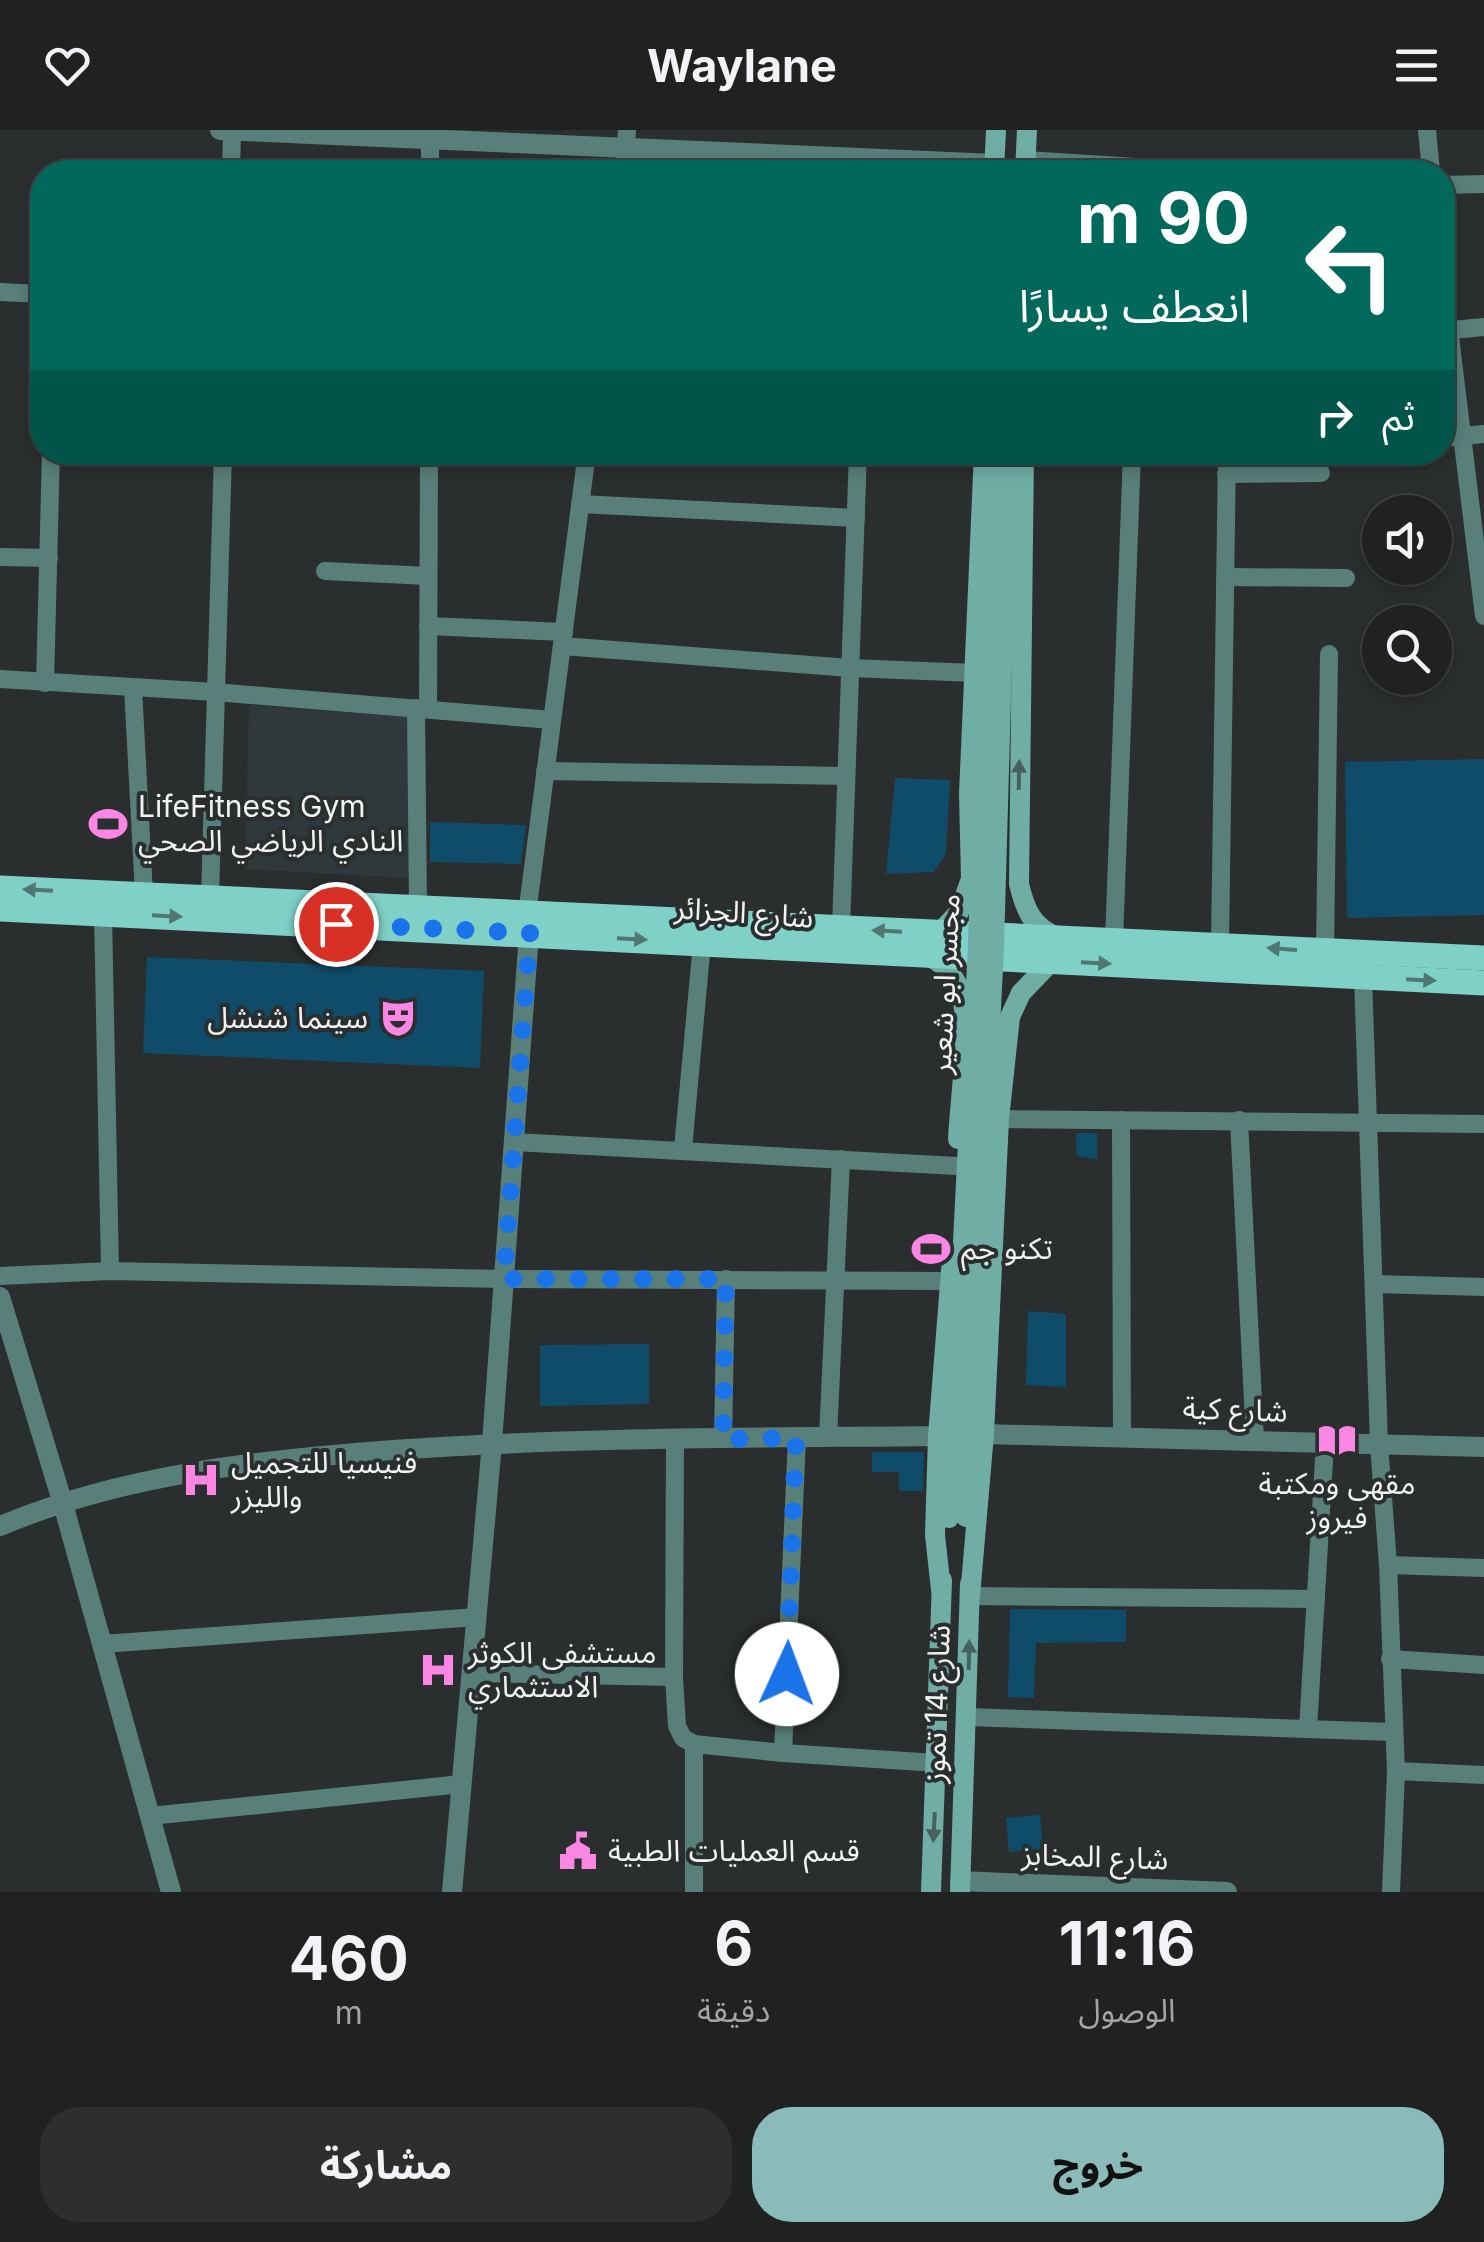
<!DOCTYPE html>
<html lang="ar">
<meta charset="utf-8">
<style>
:root{--surface:#202222;--page:#2d2f2f;--text:#f1f3f6;--muted:#a2a4a5;--line:#3d3f40;--accent:#8bbbb9}
body{margin:0;font-family:Inter,"Noto Sans Arabic",sans-serif;background:var(--page);color:var(--text);direction:rtl;height:100vh;display:flex;flex-direction:column;font-size:38px;white-space:nowrap}
*{box-sizing:border-box;margin:0}
p{font-size:32px;color:var(--muted)}
.icon{flex:none;width:55px;height:55px;fill:none;stroke:currentColor;stroke-width:2;stroke-linecap:round;stroke-linejoin:round}
.map{position:relative;height:1762px;overflow:hidden;direction:ltr}
.side{display:flex;flex-direction:column;background:var(--surface);flex:1}
.side>*{flex:none}
.hud{position:absolute;left:30px;top:30px;width:1425px;height:305px;border-radius:40px;box-shadow:0 5px 15px #0003,0 0 0 2px var(--line);direction:rtl;background:#00695c;color:#fff;overflow:hidden}
.controls{position:absolute;left:1362px;top:365px;display:grid;gap:20px}
.controls a{display:grid;place-items:center;width:90px;height:90px;border-radius:50%;background:var(--surface);box-shadow:0 5px 15px #0003,0 0 0 2px var(--line);font-size:50px}
.pin{position:absolute;display:grid;place-items:center;width:85px;height:85px;color:#fff;margin:-42px;border:5px solid #fff;border-radius:50%;box-shadow:0 2px 10px #0007}
.me{position:absolute;width:110px;margin:-55px;rotate:2deg;stroke-linejoin:round;filter:drop-shadow(0 0 8px #0008)}
.turn{display:flex;align-items:center;gap:35px;height:210px;padding:0 40px;font-size:45px}
.turn .icon{width:130px;height:130px;stroke-width:2.5}
.turn b{display:block;font-size:70px;line-height:85px}
.then{display:flex;align-items:center;height:95px;padding:0 40px;background:#0003;gap:20px;font-size:38px}
.eta{display:flex;justify-content:space-evenly;align-items:center;height:170px;text-align:center}
.eta b{font-size:60px;font-weight:700;line-height:70px}
.button{display:flex;gap:20px;margin-top:auto;padding:20px 40px}
.button a{flex:1;height:115px;border-radius:40px;background:var(--accent);color:#111;font-size:40px;font-weight:700;line-height:115px;text-align:center}
.button a+a{background:var(--page);color:var(--text)}
header{display:flex;justify-content:space-between;align-items:center;height:130px;padding:0 40px;background:var(--surface);font-size:45px;font-weight:700}
.map>svg:first-child{display:block}
.built{fill:#2f393b}
.building{fill:#0f4c69}
.lines{fill:none;stroke-linecap:round;stroke-linejoin:round}
.minor{stroke:#597f7a;stroke-width:18}
.tertiary{stroke:#597f7a;stroke-width:20}
.secondary{stroke:#6fada5;stroke-width:20}
.primary{stroke:#7fd1c7;stroke-width:25}
.secondary-bridge{stroke:#6fada5;stroke-width:20}
.oneway{fill:#46615e}
.oneway2{fill:#517773}
.route{stroke:#1a73e8;stroke-width:18;stroke-dasharray:0 32.4}
.labels{text-anchor:middle;stroke-width:8;stroke-linejoin:round;paint-order:stroke}
.poi-label{font-size:30px;fill:#f1f3f3;stroke:#2b2e2e;text-anchor:start}
.street-label{font-size:30px;fill:#f1f3f3;stroke:#2b2e2e}
</style>
<header><svg class="icon" aria-label="menu" viewBox="0 0 24 24"><path d="M4 6h16M4 12h16M4 18h16"/></svg>Waylane<svg class="icon" aria-label="heart" viewBox="0 0 24 24"><path d="M12 20l-8-8c-3-5 5-10 8-4 3-6 11-1 8 4z"/></svg></header>
<div class="map">
<svg width="1484" height="1762" viewBox="0 0 1484 1762">
<rect width="100%" height="100%" fill="#2b2e2e"/>
<polygon class="built" points="249,575 408,587 409,748 245,739"/>
<g class="building">
<polygon points="1484,629 1484,785 1347,788 1345,632"/>
<polygon points="895,648 950,650 946,723 934,742 886,744"/>
<polygon points="430,692 526,695 521,734 430,732"/>
<polygon points="147,827 484,841 480,938 143,923"/>
<polygon points="1076,1003 1097,1003 1097,1029 1077,1026"/>
<polygon points="1028,1181 1066,1184 1066,1257 1026,1255"/>
<polygon points="649,1214 649,1274 540,1276 540,1215"/>
<polygon points="872,1322 924,1322 923,1361 899,1361 899,1342 872,1342"/>
<polygon points="1010,1479 1126,1480 1126,1512 1036,1513 1034,1568 1008,1567"/>
<polygon points="1040,1685 1043,1719 1009,1722 1006,1688"/>
</g>
<g class="lines">
<g class="minor">
<polyline points="1427,0 1431,42"/>
<polyline points="1026,30 1214,42"/>
<polyline points="231,42 232,1"/>
<polyline points="430,42 430,9"/>
<polyline points="624,42 627,0"/>
<polyline points="1442,55 1484,54"/>
<polyline points="1442,141 1484,486"/>
<polyline points="0,162 42,164"/>
<polyline points="1442,201 1484,197"/>
<polyline points="1442,308 1484,304"/>
<polyline points="1226,344 1321,343"/>
<polyline points="580,374 856,388"/>
<polyline points="0,427 49,428"/>
<polyline points="325,441 428,446"/>
<polyline points="1225,447 1346,448"/>
<polyline points="428,496 564,502"/>
<polyline points="562,516 850,538 975,543"/>
<polyline points="0,549 215,562 552,590"/>
<polyline points="45,553 51,322"/>
<polyline points="133,558 144,764"/>
<polyline points="416,578 418,778"/>
<polyline points="428,579 429,322"/>
<polyline points="545,641 846,646"/>
<polyline points="210,767 223,322"/>
<polyline points="103,783 110,1141"/>
<polyline points="527,784 587,322"/>
<polyline points="841,798 858,322"/>
<polyline points="1114,811 1132,322"/>
<polyline points="1220,815 1227,322"/>
<polyline points="1325,822 1329,524"/>
<polyline points="1363,847 1379,1314 1388,1435 1396,1641 1391,1762"/>
<polyline points="999,989 1484,994"/>
<polyline points="1121,990 1122,1307"/>
<polyline points="1239,990 1255,1311"/>
<polyline points="514,1012 957,1036"/>
<polyline points="683,1019 702,813"/>
<polyline points="0,1146 110,1141 504,1149 951,1151"/>
<polyline points="1374,1154 1484,1157"/>
<polyline points="828,1307 841,1029"/>
<polyline points="723,1309 726,1149"/>
<polyline points="675,1310 674,1547 677,1596 683,1608 694,1614 783,1623 937,1633"/>
<polyline points="1388,1435 1484,1438"/>
<polyline points="970,1466 1316,1469"/>
<polyline points="102,1514 477,1487"/>
<polyline points="1390,1529 1484,1535"/>
<polyline points="472,1543 674,1547"/>
<polyline points="968,1587 1393,1602"/>
<polyline points="1308,1599 1325,1313"/>
<polyline points="783,1623 797,1308"/>
<polyline points="1396,1641 1484,1645"/>
<polyline points="150,1686 462,1654"/>
<polyline points="694,1762 694,1614"/>
</g>
<g class="tertiary">
<polyline points="220,0 995,34"/>
<polyline points="0,1167 63,1374 171,1762"/>
<polyline points="984,1304 1484,1317"/>
<path d="M0,1396C124,1344 260,1330 393,1320C574,1307 756,1308 938,1306"/>
<polyline points="960,1751 1227,1762"/>
<polyline points="452,1762 492,1313 529,803"/>
</g>
<g class="secondary">
<polyline points="994,42 996,0"/>
<polyline points="1025,42 1027,0"/>
<path d="M1024,322L1019,754C1025,779 1032,798 1058,807"/>
<polyline points="935,803 943,799 959,782 971,749 969,664 984,322"/>
<path d="M932,828C948,837 960,853 963,872C969,907 960,971 958,1009"/>
<polyline points="941,1460 935,1405 938,1306 952,1128"/>
<polyline points="970,1466 984,1304 999,989 1010,887 1021,863 1046,837 1056,831"/>
<polyline points="931,1762 942,1450"/>
<polyline points="960,1762 970,1454"/>
</g>
<g class="primary">
<polyline points="0,758 1484,828"/>
<path d="M0,779C495,801 989,831 1484,853"/>
</g>
<g class="secondary-bridge">
<polyline points="966,1387 994,817 1008,322"/>
<polyline points="949,1388 978,816 994,322"/>
</g>
</g>
<defs><path id="oneway-solid" d="M-6-.8H1V-3.2L6.5 0L1 3.2V.8H-6Z" transform="scale(2.5)"/></defs>
<g class="oneway">
<use href="#oneway-solid" transform="translate(1019 645) rotate(-89)"/>
<use href="#oneway-solid" transform="translate(969 1525) rotate(-89)"/>
<use href="#oneway-solid" transform="translate(934 1697) rotate(93)"/>
</g>
<g class="oneway2">
<use href="#oneway-solid" transform="translate(38 760) rotate(-177)"/>
<use href="#oneway-solid" transform="translate(167 786) rotate(3)"/>
<use href="#oneway-solid" transform="translate(887 801) rotate(-177)"/>
<use href="#oneway-solid" transform="translate(632 809) rotate(3)"/>
<use href="#oneway-solid" transform="translate(1282 819) rotate(-176)"/>
<use href="#oneway-solid" transform="translate(1096 833) rotate(3)"/>
<use href="#oneway-solid" transform="translate(1421 850) rotate(3)"/>
</g>
<g class="lines">
<polyline class="route" points="336,794 530,803 504,1149 726,1149 723,1309 796,1308 787,1544"/>
</g>
<defs>
<g id="stadium-bare" transform="scale(3)"><path d="M0-5a6.5 5 0 1 0 0 10a6.5 5 0 1 0 0-10ZM-3.5-1.8h7v3.6h-7Z" fill="#fc86e4" stroke="#2b2e2e" stroke-width="2.5" paint-order="stroke"/></g>
<g id="theatre-bare" transform="scale(3)"><path d="M-5-5.5Q0-4 5-5.5V0Q5 5 0 6Q-5 5-5 0ZM-3.3-2.5H-1v1.5H-3.3ZM1-2.5H3.3v1.5H1ZM-2.8 1Q0 5.5 2.8 1Z" fill="#fc86e4" stroke="#2b2e2e" stroke-width="2.5" paint-order="stroke"/></g>
<g id="library-bare" transform="scale(3)"><path d="M-6-4Q-3-5.5-.7-3.5V5Q-3 3-6 4ZM6-4Q3-5.5 .7-3.5V5Q3 3 6 4Z" fill="#fc86e4" stroke="#2b2e2e" stroke-width="2.5" paint-order="stroke"/></g>
<g id="hospital-bare" transform="scale(3)"><path d="M-5-5h3v3.5h4V-5h3V5h-3V1.5h-4V5h-3Z" fill="#fc86e4" stroke="#2b2e2e" stroke-width="2.5" paint-order="stroke"/></g>
<g id="civic-bare" transform="scale(3)"><path d="M-.6-6.5H3V-4.5H.6V-3L4-1V1h2V6H-6V1h2V-1L-.6-3ZM-1.2 2.5V6h2.4V2.5Z" fill="#fc86e4" stroke="#2b2e2e" stroke-width="2.5" paint-order="stroke"/></g>
</defs>
<g fill-rule="evenodd">
<use href="#stadium-bare" x="108" y="694"/>
<use href="#theatre-bare" x="398" y="888"/>
<use href="#stadium-bare" x="931" y="1119"/>
<use href="#library-bare" x="1337" y="1310"/>
<use href="#hospital-bare" x="201" y="1350"/>
<use href="#hospital-bare" x="438" y="1540"/>
<use href="#civic-bare" x="578" y="1721"/>
</g>
<g class="labels">
<g class="poi-label">
<text x="138" y="687">LifeFitness Gym<tspan x="138" dy="34">النادي الرياضي الصحي</tspan></text>
<text x="368" y="898" text-anchor="end">سينما شنشل</text>
<text x="961" y="1129">تكنو جم</text>
<text x="231" y="1343">فنيسيا للتجميل<tspan x="231" dy="34">والليزر</tspan></text>
<text x="1337" y="1364" text-anchor="middle">مقهى ومكتبة<tspan x="1337" dy="34">فيروز</tspan></text>
<text x="468" y="1533">مستشفى الكوثر<tspan x="468" dy="34">الاستثماري</tspan></text>
<text x="608" y="1731">قسم العمليات الطبية</text>
</g>
<g class="street-label">
<text transform="translate(744 783) rotate(4)" y="10">شارع الجزائر</text>
<text transform="translate(945 854) rotate(-87)" y="10">مجسر ابو شعير</text>
<text transform="translate(1235 1280) rotate(2)" y="10">شارع كية</text>
<text transform="translate(937 1574) rotate(-88)" y="10">شارع 14 تموز</text>
<text transform="translate(1095 1727) rotate(2)" y="10">شارع المخابز</text>
</g>
</g>
</svg>
<div class="controls">
<a><svg class="icon" aria-label="sound" viewBox="0 0 24 24"><path d="M4 9h4l5-4v14l-5-4H4zM17 9q2 3 0 6"/></svg></a>
<a><svg class="icon" aria-label="search" viewBox="0 0 24 24"><circle cx="10" cy="10" r="6"/><path d="M15 15l6 6"/></svg></a>
</div>
<div class="pin" style="left:336px;top:794px;background:#d93025"><svg class="icon" aria-label="arrive" viewBox="0 0 24 24"><path d="M6 21V4h12l-3 4 3 4H6"/></svg></div>
<svg class="me" style="left:787px;top:1544px" viewBox="-20 -20 40 40"><circle r="19" fill="#fff"/><path d="M0-13L10 11 0 6-10 11z" fill="#1a73e8"/></svg>
<div class="hud">
<div class="turn"><svg class="icon" aria-label="left" viewBox="0 0 24 24"><path d="M17 20v-9H6M10 6l-5 5 5 5"/></svg><div><b>90 m</b>انعطف يسارًا</div></div>
<div class="then">ثم<svg class="icon" aria-label="right" viewBox="0 0 24 24"><path d="M7 20v-9h11M14 6l5 5-5 5"/></svg></div>
</div>
</div>
<section class="side">
<div class="eta">
<div><b>11:16</b><p>الوصول</p></div>
<div><b>6</b><p>دقيقة</p></div>
<div><b>460</b><p>m</p></div>
</div>
<div class="button"><a>خروج</a><a>مشاركة</a></div>
</section>
